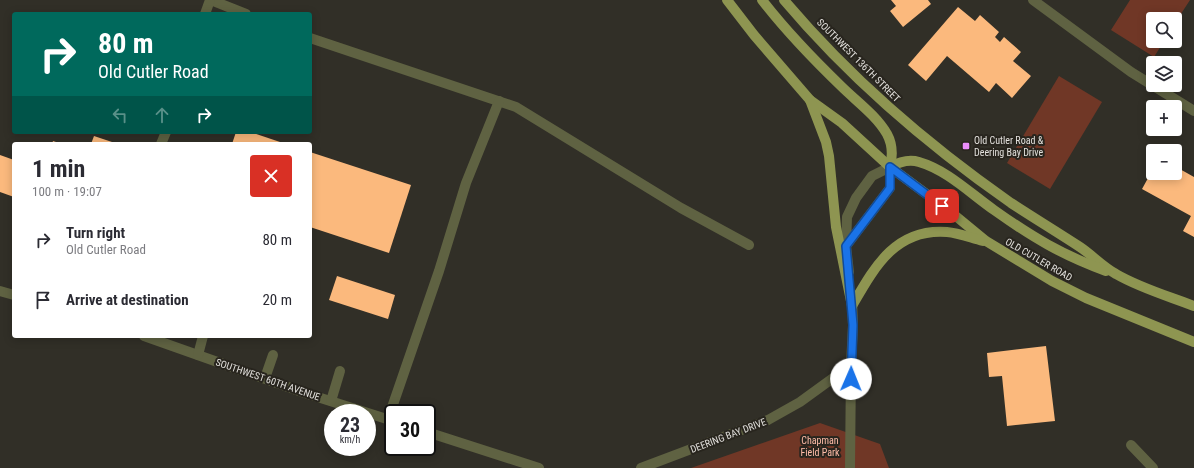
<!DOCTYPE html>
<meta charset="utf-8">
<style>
:root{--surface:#fff;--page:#f7f7f7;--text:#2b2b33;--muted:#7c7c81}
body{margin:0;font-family:"Roboto Condensed",sans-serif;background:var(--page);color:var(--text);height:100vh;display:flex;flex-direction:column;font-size:15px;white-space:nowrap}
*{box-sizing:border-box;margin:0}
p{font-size:13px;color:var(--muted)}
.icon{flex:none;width:22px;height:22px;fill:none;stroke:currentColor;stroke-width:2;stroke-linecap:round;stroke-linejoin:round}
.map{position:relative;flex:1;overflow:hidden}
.panel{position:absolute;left:12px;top:142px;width:300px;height:196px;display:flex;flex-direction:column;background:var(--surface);border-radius:4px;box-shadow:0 2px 10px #0003}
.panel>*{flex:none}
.top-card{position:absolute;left:12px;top:12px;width:300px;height:122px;border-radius:4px;box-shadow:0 2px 10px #0003;background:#00695c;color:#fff;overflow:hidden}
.fabs{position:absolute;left:1146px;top:12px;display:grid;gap:8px}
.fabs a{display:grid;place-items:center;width:36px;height:36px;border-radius:4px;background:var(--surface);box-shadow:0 2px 10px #0003;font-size:20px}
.speed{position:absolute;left:324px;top:404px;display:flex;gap:8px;font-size:20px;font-weight:700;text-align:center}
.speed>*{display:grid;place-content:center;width:52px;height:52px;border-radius:50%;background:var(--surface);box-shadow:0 2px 10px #0003;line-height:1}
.speed small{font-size:10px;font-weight:400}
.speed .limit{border:2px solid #111;border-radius:6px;background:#fff;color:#111}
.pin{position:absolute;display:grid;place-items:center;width:34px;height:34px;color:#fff;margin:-17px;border-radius:8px;box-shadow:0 2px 6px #0006}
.me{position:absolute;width:44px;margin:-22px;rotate:1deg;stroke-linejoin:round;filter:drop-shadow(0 0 3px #0008)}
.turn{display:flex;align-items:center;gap:14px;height:84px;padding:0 20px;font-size:18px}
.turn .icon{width:52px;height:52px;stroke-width:2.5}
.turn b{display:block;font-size:28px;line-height:34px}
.lanes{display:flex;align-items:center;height:38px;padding:0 20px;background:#0003;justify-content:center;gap:20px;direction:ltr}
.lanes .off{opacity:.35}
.round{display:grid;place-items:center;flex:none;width:42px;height:42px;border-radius:4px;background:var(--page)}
.head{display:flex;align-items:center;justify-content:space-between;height:68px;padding:0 20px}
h1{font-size:24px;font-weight:700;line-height:30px}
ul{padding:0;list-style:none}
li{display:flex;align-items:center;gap:12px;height:60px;padding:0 20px}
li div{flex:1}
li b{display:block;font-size:15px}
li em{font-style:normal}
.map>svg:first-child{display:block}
.green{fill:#703726}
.building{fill:#fbb97d}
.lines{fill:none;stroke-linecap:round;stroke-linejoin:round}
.minor{stroke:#5f6242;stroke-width:10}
.major{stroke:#8e9551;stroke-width:10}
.route-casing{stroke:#114b97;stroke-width:10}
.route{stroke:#1a73e8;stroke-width:7}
.poi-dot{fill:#eb8dfb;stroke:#28251e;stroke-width:1.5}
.labels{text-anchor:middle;stroke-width:4;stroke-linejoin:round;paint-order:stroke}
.street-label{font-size:10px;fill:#e2e0dc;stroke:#28251e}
.poi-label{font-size:10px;fill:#e2e0dc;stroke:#28251e;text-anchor:start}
.park-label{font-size:10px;fill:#ffbca8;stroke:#28251e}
</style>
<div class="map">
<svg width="1194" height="468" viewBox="0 0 1194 468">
<rect width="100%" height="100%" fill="#312f27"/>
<g class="green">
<polygon points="1130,0 1190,0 1175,23 1175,19 1153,19 1153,41 1164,41 1154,57 1111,30"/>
<polygon points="1059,76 1102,102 1050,189 1007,163"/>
<polygon points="820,423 880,444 889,468 691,468"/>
</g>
<g class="building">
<polygon points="891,0 928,0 931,4 903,27 890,11 896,6"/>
<polygon points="958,7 975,21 980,15 999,32 995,37 1000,42 1004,37 1021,52 1013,61 1031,76 1012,98 996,83 989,92 947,56 926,81 908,65"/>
<polygon points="236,132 250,132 286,144 232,144"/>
<polygon points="94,136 118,144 91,144"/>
<polygon points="53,141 62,144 52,144"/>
<polygon points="310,152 411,185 389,253 310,227"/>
<polygon points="0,155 14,160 14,197 0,192"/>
<polygon points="1175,161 1180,164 1178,168 1194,177 1194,237 1183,231 1191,216 1142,189 1153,169 1153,173 1175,173"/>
<polygon points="337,276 395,295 388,319 329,300"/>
<polygon points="1046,346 1055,421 1007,426 1002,376 989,377 987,353"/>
</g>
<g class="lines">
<g class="minor">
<polyline points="211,0 246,14"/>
<polyline points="1033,0 1131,72 1194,111"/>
<polyline points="205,14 210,0"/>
<polyline points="310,38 516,107 681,208 749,245"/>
<polyline points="161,144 166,132"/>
<polyline points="846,246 890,188 890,167 872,176 856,198 847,217 846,246 849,272"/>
<polyline points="0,291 14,295"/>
<polyline points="144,336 305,393 393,421"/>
<polyline points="198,355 203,336"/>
<polyline points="265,378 273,355"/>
<polyline points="331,401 340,371"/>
<polyline points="388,419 439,271 466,183 499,101"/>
<polyline points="427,432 539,468"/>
<polyline points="1131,445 1153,468"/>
<polyline points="641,468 768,420 800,402 851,365 853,325 852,298"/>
<polyline points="850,468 851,365"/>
</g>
<g class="major">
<polyline points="727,0 754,35 810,100 842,123 890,167 952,213 986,241 1052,281 1086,298 1194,342"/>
<path d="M762,0C786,31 813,59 841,86C856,101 876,115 887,134C893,145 893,155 890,167"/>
<path d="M784,0C849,77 928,145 1011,203C1034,218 1057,232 1080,247C1092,255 1103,267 1116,274C1140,288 1168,296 1194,306"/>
<polyline points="810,100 826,142 829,156 836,227 852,306"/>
<path d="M890,167C899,162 909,159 919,162C947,170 971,194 994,210C1032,237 1062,255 1106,271"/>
<path d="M852,306C874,268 895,228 947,232C959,233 971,238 983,241"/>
</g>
</g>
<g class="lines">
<g class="route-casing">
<polyline id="route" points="851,379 853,325 846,246 890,188 890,167 942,206"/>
</g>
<use href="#route" class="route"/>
</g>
<rect class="poi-dot" x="962" y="142" width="8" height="8" rx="2"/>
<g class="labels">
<g class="street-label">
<text transform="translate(859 60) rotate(45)" y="4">SOUTHWEST 136TH STREET</text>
<text transform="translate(1039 259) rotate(30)" y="4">OLD CUTLER ROAD</text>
<text transform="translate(268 379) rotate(19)" y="4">SOUTHWEST 60TH AVENUE</text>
<text transform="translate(728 435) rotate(-21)" y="4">DEERING BAY DRIVE</text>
</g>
<g class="poi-label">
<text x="974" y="144">Old Cutler Road &amp;<tspan x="974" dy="12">Deering Bay Drive</tspan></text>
</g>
<g class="park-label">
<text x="820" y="444">Chapman<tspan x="820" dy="12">Field Park</tspan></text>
</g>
</g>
</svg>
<div class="fabs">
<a><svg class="icon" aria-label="search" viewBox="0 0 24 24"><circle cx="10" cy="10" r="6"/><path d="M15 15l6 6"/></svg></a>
<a><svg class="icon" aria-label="layers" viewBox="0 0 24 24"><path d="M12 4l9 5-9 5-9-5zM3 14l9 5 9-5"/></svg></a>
<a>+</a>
<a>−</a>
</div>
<div class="speed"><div>23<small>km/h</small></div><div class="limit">30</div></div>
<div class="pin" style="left:942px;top:206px;background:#d93025"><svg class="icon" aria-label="arrive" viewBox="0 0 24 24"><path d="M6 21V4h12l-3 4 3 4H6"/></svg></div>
<svg class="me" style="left:851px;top:379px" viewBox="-20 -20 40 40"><circle r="19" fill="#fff"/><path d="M0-13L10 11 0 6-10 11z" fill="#1a73e8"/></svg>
<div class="top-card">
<div class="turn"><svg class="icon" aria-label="right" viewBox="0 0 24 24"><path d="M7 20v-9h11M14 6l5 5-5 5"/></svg><div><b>80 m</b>Old Cutler Road</div></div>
<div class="lanes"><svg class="icon off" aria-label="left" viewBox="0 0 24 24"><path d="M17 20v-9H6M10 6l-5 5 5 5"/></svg><svg class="icon off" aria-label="ahead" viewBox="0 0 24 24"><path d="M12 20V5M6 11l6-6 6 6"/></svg><svg class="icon" aria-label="right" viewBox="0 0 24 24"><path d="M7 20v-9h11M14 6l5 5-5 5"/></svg></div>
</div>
<section class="panel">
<div class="head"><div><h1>1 min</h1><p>100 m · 19:07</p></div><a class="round" style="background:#d93025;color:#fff"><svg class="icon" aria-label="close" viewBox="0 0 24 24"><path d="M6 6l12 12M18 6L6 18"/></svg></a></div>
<ul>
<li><svg class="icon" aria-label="right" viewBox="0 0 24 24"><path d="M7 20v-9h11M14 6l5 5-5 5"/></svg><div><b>Turn right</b><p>Old Cutler Road</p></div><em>80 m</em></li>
<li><svg class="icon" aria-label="arrive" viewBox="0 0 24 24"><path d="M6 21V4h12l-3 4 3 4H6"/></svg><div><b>Arrive at destination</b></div><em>20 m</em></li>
</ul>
</section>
</div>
